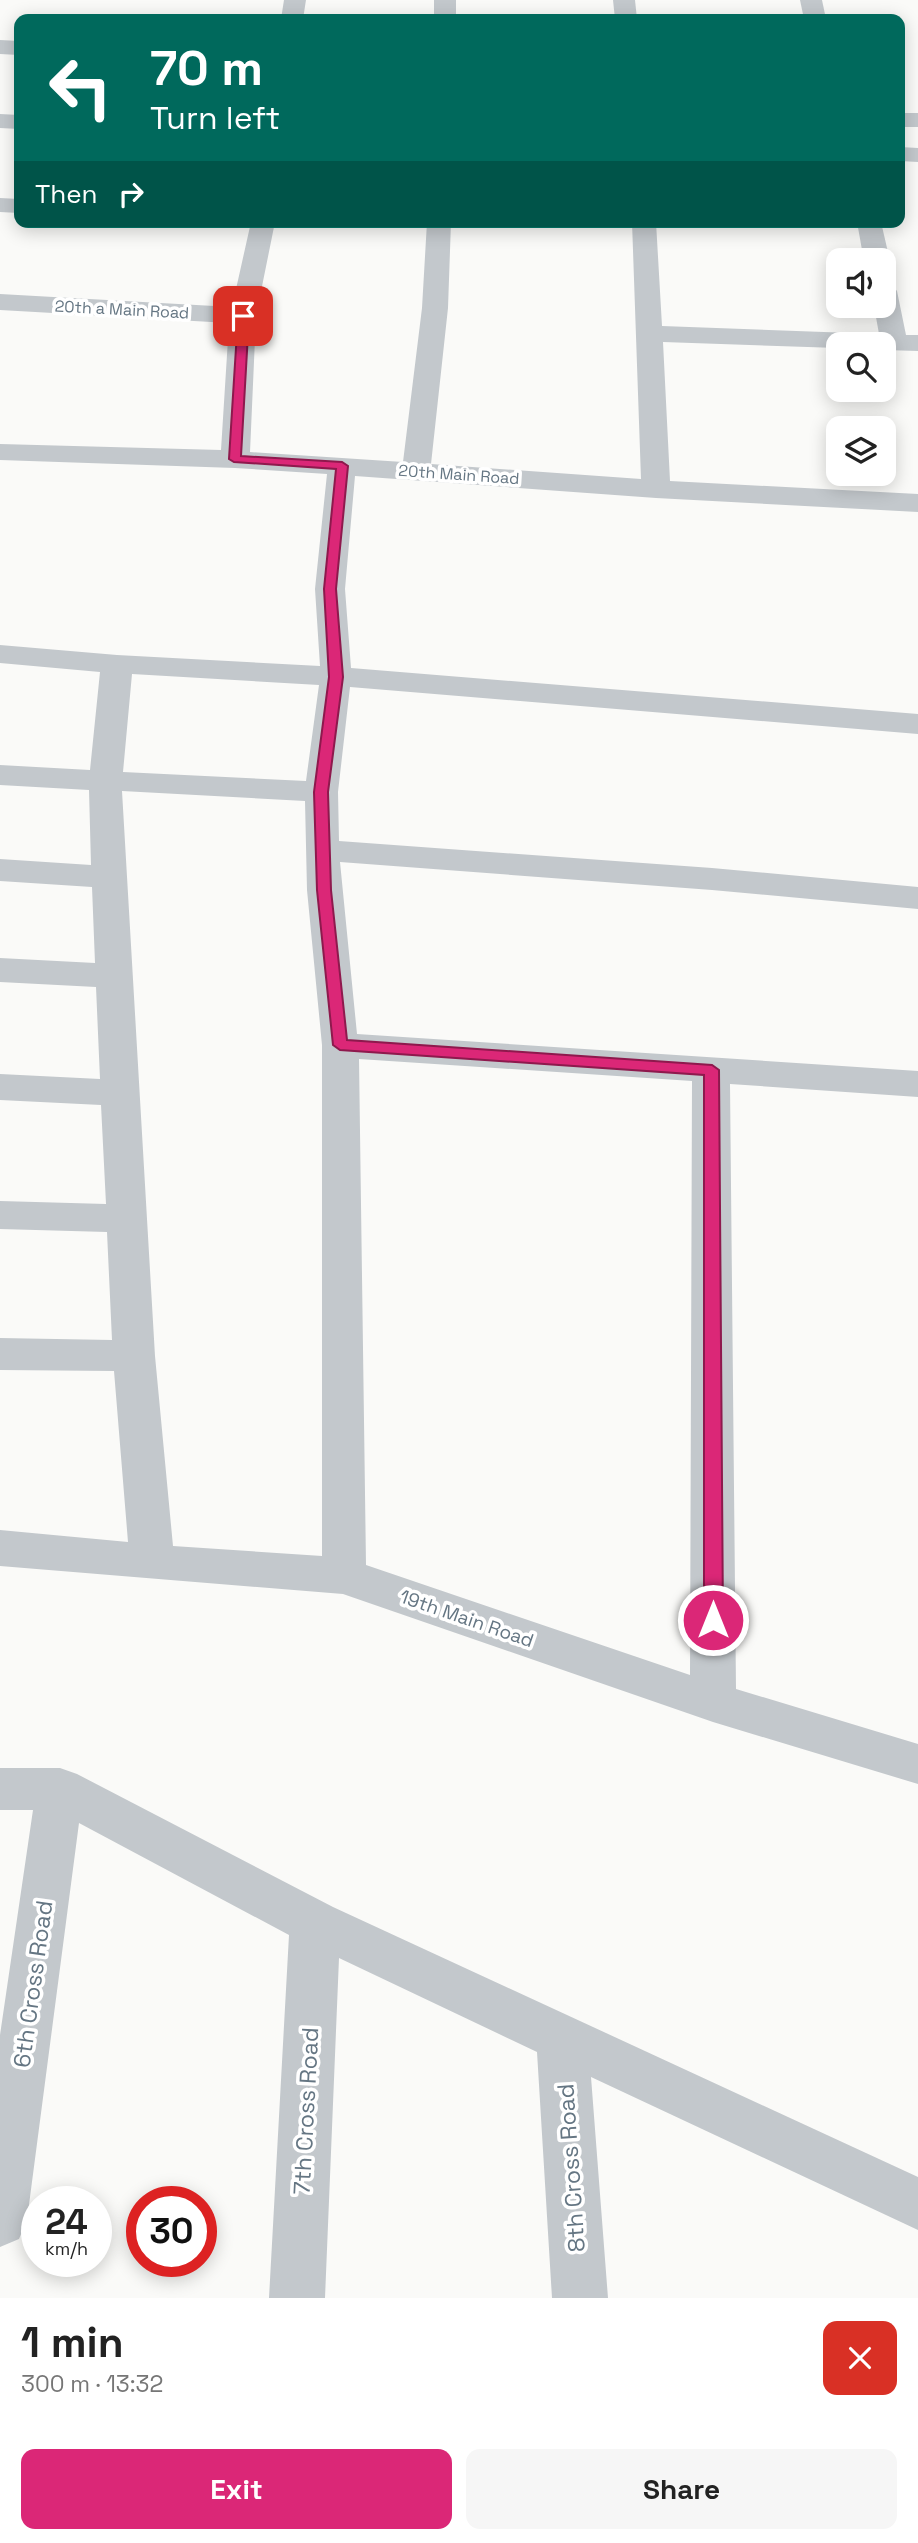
<!DOCTYPE html>
<meta charset="utf-8">
<style>
:root{--surface:#fff;--page:#f6f6f6;--text:#222;--muted:#767676;--accent:#db2777}
body{margin:0;font-family:"Space Grotesk",sans-serif;background:var(--page);color:var(--text);height:100vh;display:flex;flex-direction:column;font-size:26px;white-space:nowrap}
*{box-sizing:border-box;margin:0}
p{font-size:23px;color:var(--muted)}
.icon{flex:none;width:38px;height:38px;fill:none;stroke:currentColor;stroke-width:2;stroke-linecap:round;stroke-linejoin:round}
.map{position:relative;height:2298px;overflow:hidden}
.side{display:flex;flex-direction:column;background:var(--surface);flex:1}
.side>*{flex:none}
.hud{position:absolute;left:14px;top:14px;width:891px;height:214px;border-radius:14px;box-shadow:0 4px 18px #0003;background:#00695c;color:#fff;overflow:hidden}
.fabs{position:absolute;left:826px;top:248px;display:grid;gap:14px}
.fabs a{display:grid;place-items:center;width:70px;height:70px;border-radius:14px;background:var(--surface);box-shadow:0 4px 18px #0003;font-size:35px}
.speed{position:absolute;left:21px;top:2186px;display:flex;gap:14px;font-size:35px;font-weight:700;text-align:center}
.speed>*{display:grid;place-content:center;width:91px;height:91px;border-radius:50%;background:var(--surface);box-shadow:0 4px 18px #0003;line-height:1}
.speed small{font-size:18px;font-weight:400}
.speed .limit{border:10px solid #d22;background:#fff;color:#111}
.pin{position:absolute;display:grid;place-items:center;width:60px;height:60px;color:#fff;margin:-30px;border-radius:14px;box-shadow:0 4px 10px #0006}
.me{position:absolute;width:77px;margin:-38px;rotate:0deg;stroke-linejoin:round;filter:drop-shadow(0 0 5px #0008)}
.turn{display:flex;align-items:center;gap:24px;height:147px;padding:0 21px;font-size:32px}
.turn .icon{width:91px;height:91px;stroke-width:2.5}
.turn b{display:block;font-size:49px;line-height:60px}
.then{display:flex;align-items:center;height:66px;padding:0 21px;background:#0003;gap:14px;font-size:26px}
.round{display:grid;place-items:center;flex:none;width:74px;height:74px;border-radius:14px;background:var(--page)}
.head{display:flex;align-items:center;justify-content:space-between;height:119px;padding:0 21px}
h1{font-size:42px;font-weight:800;line-height:52px}
.button{display:flex;gap:14px;margin-top:auto;padding:14px 21px}
.button a{flex:1;height:80px;border-radius:14px;background:var(--accent);color:#fff;font-size:28px;font-weight:800;line-height:80px;text-align:center}
.button a+a{background:var(--page);color:var(--text)}
.map>svg:first-child{display:block}
.lines{fill:none;stroke-linecap:round;stroke-linejoin:round}
.minor{fill:#c3c8cc;fill-rule:evenodd}
.route{fill:#db2777;stroke:#8e194d;stroke-width:2}
.labels{text-anchor:middle;stroke-width:7;stroke-linejoin:round;paint-order:stroke}
.far-street-label{font-size:16px;fill:#657683;stroke:#fff}
.street-label{font-size:19px;fill:#657683;stroke:#fff}
.near-street-label{font-size:23px;fill:#657683;stroke:#fff}
</style>
<div class="map">
<svg width="918" height="2298" viewBox="0 0 918 2298">
<rect width="100%" height="100%" fill="#fafaf8"/>
<g class="lines">
<g class="minor">
<polygon points="284,0 306,0 303,19 281,19"/>
<rect x="434" y="0" width="22" height="19"/>
<polygon points="613,0 635,0 637,19 615,19"/>
<polygon points="800,0 822,0 826,19 804,19"/>
<polygon points="0,40 19,41 19,55 0,54"/>
<rect x="900" y="113" width="18" height="14"/>
<polygon points="0,114 19,115 19,129 0,128"/>
<polygon points="900,147 918,148 918,162 900,161"/>
<polygon points="0,198 19,199 19,213 0,212"/>
<path d="M251,222H275L256,316L250,452L403,462L422,308L427,222H451L448,308L431,464L641,479L632,222H656L662,326L879,334L874,306H884V283L893,286L897,291L906,335H918V351L884,350V345H838V348L663,342L670,481L918,494V512L656,498L355,476L345,589L351,668L918,714V734L350,687L338,792L339,841L712,868L918,887V909L712,890L340,862L357,1034L918,1071V1097L730,1084L736,1689L918,1744V1784L713,1722L343,1594L0,1566V1530L128,1542L114,1371L0,1370V1338L112,1340L107,1232L0,1229V1201L106,1204L101,1105L0,1100V1074L100,1079L96,987L0,982V958L95,963L92,887L0,881V859L91,865L89,790L0,785V765L90,770L100,672L0,663V645L117,655L320,666L315,589L327,474L235,468L0,460V444L221,450L229,323L0,310V294L232,307ZM132,674L319,685L306,781L123,772ZM122,791L305,801L307,890L322,1045V1556L173,1546L155,1356ZM359,1059L692,1081L690,1675L366,1565Z"/>
<polygon points="857,222 881,222 890,261 886,266 884,267 884,261 864,261"/>
<polygon points="0,1768 60,1768 77,1774 333,1907 918,2177 918,2230 591,2077 608,2298 552,2298 537,2052 339,1958 325,2298 269,2298 289,1935 79,1823 27,2220 19,2239 0,2247 0,2035 33,1810 0,1810"/>
</g>
</g>
<polygon class="route" points="243,313 249,316 241,456 342,462 348,466 336,589 343,677 328,792 331,890 347,1040 712,1065 719,1070 723,1620 720,1625 713,1628 706,1625 704,1620 704,1075 340,1050 333,1045 317,890 314,792 329,677 324,589 336,469 234,462 229,459 238,316"/>
<g class="labels">
<g class="far-street-label">
<text transform="translate(122 309) rotate(3)" y="6">20th a Main Road</text>
<text transform="translate(459 474) rotate(4)" y="6">20th Main Road</text>
</g>
<g class="street-label">
<text transform="translate(467 1618) rotate(19)" y="7">19th Main Road</text>
</g>
<g class="near-street-label">
<text transform="translate(33 1984) rotate(-82)" y="8">6th Cross Road</text>
<text transform="translate(306 2111) rotate(-87)" y="8">7th Cross Road</text>
<text transform="translate(571 2168) rotate(-94)" y="8">8th Cross Road</text>
</g>
</g>
</svg>
<div class="fabs">
<a><svg class="icon" aria-label="sound" viewBox="0 0 24 24"><path d="M4 9h4l5-4v14l-5-4H4zM17 9q2 3 0 6"/></svg></a>
<a><svg class="icon" aria-label="search" viewBox="0 0 24 24"><circle cx="10" cy="10" r="6"/><path d="M15 15l6 6"/></svg></a>
<a><svg class="icon" aria-label="layers" viewBox="0 0 24 24"><path d="M12 4l9 5-9 5-9-5zM3 14l9 5 9-5"/></svg></a>
</div>
<div class="speed"><div>24<small>km/h</small></div><div class="limit">30</div></div>
<div class="pin" style="left:243px;top:316px;background:#d93025"><svg class="icon" aria-label="arrive" viewBox="0 0 24 24"><path d="M6 21V4h12l-3 4 3 4H6"/></svg></div>
<svg class="me" style="left:713px;top:1620px" viewBox="-20 -20 40 40"><circle r="17" fill="#db2777" stroke="#fff" stroke-width="3"/><path d="M0-11L8 9 0 5-8 9z" fill="#fff"/></svg>
<div class="hud">
<div class="turn"><svg class="icon" aria-label="left" viewBox="0 0 24 24"><path d="M17 20v-9H6M10 6l-5 5 5 5"/></svg><div><b>70 m</b>Turn left</div></div>
<div class="then">Then<svg class="icon" aria-label="right" viewBox="0 0 24 24"><path d="M7 20v-9h11M14 6l5 5-5 5"/></svg></div>
</div>
</div>
<section class="side">
<div class="head"><div><h1>1 min</h1><p>300 m · 13:32</p></div><a class="round" style="background:#d93025;color:#fff"><svg class="icon" aria-label="close" viewBox="0 0 24 24"><path d="M6 6l12 12M18 6L6 18"/></svg></a></div>
<div class="button"><a>Exit</a><a>Share</a></div>
</section>
